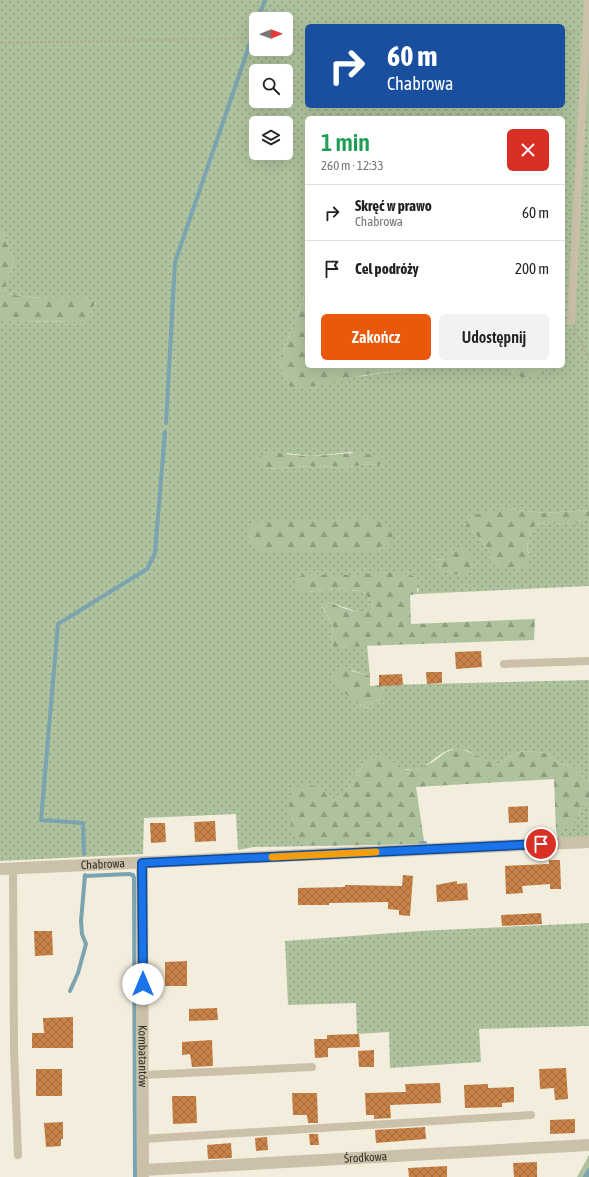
<!DOCTYPE html>
<html lang="pl">
<meta charset="utf-8">
<style>
:root{--surface:#fff;--page:#f2f2f2;--text:#222;--muted:#767676;--line:#e0e0e0;--accent:#ea580c}
body{margin:0;font-family:"Asap Condensed",sans-serif;background:var(--page);color:var(--text);height:100vh;display:flex;flex-direction:column;font-size:15px;white-space:nowrap}
*{box-sizing:border-box;margin:0}
p{font-size:13px;color:var(--muted)}
.icon{flex:none;width:22px;height:22px;fill:none;stroke:currentColor;stroke-width:2;stroke-linecap:round;stroke-linejoin:round}
.map{position:relative;flex:1;overflow:hidden}
.details{position:absolute;left:305px;top:116px;width:260px;height:252px;display:flex;flex-direction:column;background:var(--surface);border-radius:6px;box-shadow:0 4px 16px #0002}
.details>*{flex:none}
.hud{position:absolute;left:305px;top:24px;width:260px;height:84px;border-radius:6px;box-shadow:0 4px 16px #0002;background:#1a4fa0;color:#fff;overflow:hidden}
.needle{width:26px;rotate:89deg}
.controls{position:absolute;left:249px;top:12px;display:grid;gap:8px}
.controls a{display:grid;place-items:center;width:44px;height:44px;border-radius:6px;background:var(--surface);box-shadow:0 4px 16px #0002;font-size:20px}
.pin{position:absolute;display:grid;place-items:center;width:34px;height:34px;color:#fff;margin:-17px;border:2px solid #fff;border-radius:50%;box-shadow:0 1px 4px #0007}
.me{position:absolute;width:44px;margin:-22px;rotate:0deg;stroke-linejoin:round;filter:drop-shadow(0 0 3px #0008)}
.turn{display:flex;align-items:center;gap:14px;height:84px;padding:0 16px;font-size:18px}
.turn .icon{width:52px;height:52px;stroke-width:2.5}
.turn b{display:block;font-size:28px;line-height:34px}
.round{display:grid;place-items:center;flex:none;width:42px;height:42px;border-radius:6px;background:var(--page)}
.overview{display:flex;align-items:center;justify-content:space-between;height:68px;padding:0 16px}
h1{font-size:24px;font-weight:600;line-height:30px;color:#1e9e55}
.action{display:flex;gap:8px;margin-top:auto;padding:8px 16px}
.action a{flex:1;height:46px;border-radius:6px;background:var(--accent);color:#fff;font-size:16px;font-weight:600;line-height:46px;text-align:center}
.action a+a{background:var(--page);color:var(--text)}
ul{padding:0;list-style:none}
li{display:flex;align-items:center;gap:12px;height:56px;padding:0 16px;border-top:1px solid var(--line)}
li div{flex:1}
li b{display:block;font-size:15px}
li em{font-style:normal}
.map>svg:first-child{display:block}
.grass{fill:url(#grass-dots);fill-rule:evenodd}
.forest{fill:url(#forest-firs)}
.lines{fill:none;stroke-linecap:round;stroke-linejoin:round}
.stream{stroke:#7ca3b0;stroke-width:4}
.building{fill:url(#building-cross-hatch)}
.path{stroke:#b7aa93;stroke-width:2.5;stroke-dasharray:2 2;stroke-linecap:butt}
.lane{stroke:#cbc0a9;stroke-width:8}
.street{stroke:#cbc0a9;stroke-width:12}
.route-casing{stroke:#114b97;stroke-width:10}
.route{stroke:#1a73e8;stroke-width:7}
.slow{stroke:#f59e0b;stroke-width:7}
.labels{text-anchor:middle;stroke-width:3;stroke-linejoin:round;paint-order:stroke}
.street-label{font-size:12px;fill:#383129;stroke:#faf6ea}
</style>
<div class="map">
<svg width="589" height="1177" viewBox="0 0 589 1177">
<defs>
<pattern id="grass-dots" width="8" height="8" patternUnits="userSpaceOnUse"><rect width="8" height="8" fill="#aec29d"/><path d="M2 2h.1M6 6h.1" fill="none" stroke="#8f9e80" stroke-width="1.8" stroke-linecap="round"/></pattern>
<pattern id="forest-firs" width="22" height="20" patternUnits="userSpaceOnUse"><rect width="22" height="20" fill="#aec29d"/><path d="M5 1l3.5 6h-7zM16 11l3.5 6h-7z" fill="#8f9e80"/></pattern>
<pattern id="building-cross-hatch" width="8" height="8" patternUnits="userSpaceOnUse"><rect width="8" height="8" fill="#c88147"/><path d="M0 0l8 8M0 8l8-8" fill="none" stroke="#a36a3b"/></pattern>
</defs>
<rect width="100%" height="100%" fill="#f3eddd"/>
<g class="grass">
<path d="M0,0H589V510L545,513L508,509L472,531L483,541L497,565L529,553L527,548L530,531L536,524L551,521L561,525H575L586,516H589V586L417,594L419,589L388,572L356,576L304,574L307,592L336,589L362,591L373,603L372,610L361,613L329,602L322,607L333,626L331,640L334,647L367,645L370,676L351,670L352,698L361,706L367,708L381,697L383,685L589,680V782L586,781L576,767L560,764L546,753L528,751L515,753L498,765C484,761 473,750 458,749C443,747 433,764 420,768C402,772 382,766 364,764L343,796L334,799L323,790L306,845L320,846L253,847L238,850L236,814L144,818L143,854L0,861V321L85,322L96,303L82,298H41L5,294L6,283L14,262L3,232H0ZM256,19H286V49H256ZM307,26H563V106H307ZM256,71H286V101H256ZM307,118H563V366H548L544,373H513L511,366H409L403,370L290,387L279,361L307,289ZM256,123H286V153H256ZM351,452L379,465L369,464L349,467L312,466L264,469L287,453L311,456ZM389,544L379,551H263ZM445,559L461,575L452,573L435,560Z"/>
<polygon points="589,804 589,837 558,838 556,830 570,827 578,816 582,805"/>
<polygon points="589,923 589,1026 479,1029 481,1062 390,1068 389,1032 357,1034 356,1003 288,1005 285,941 420,931"/>
</g>
<g class="forest">
<polygon points="0,232 3,232 14,262 6,283 5,294 41,298 82,298 96,302 86,322 0,321"/>
<polygon points="307,289 307,366 409,366 403,370 365,375 317,386 290,387 279,361"/>
<polygon points="511,366 548,366 544,373 524,378 513,373"/>
<path d="M268,452C283,453 298,456 312,456C338,455 361,449 386,459L379,465L369,464L349,467L312,466L263,469L257,458Z"/>
<polygon points="508,509 545,513 589,510 589,516 586,516 575,525 561,525 551,521 536,524 530,531 527,548 530,559 526,567 513,570 497,565 483,541 472,531 465,528 471,516 489,511"/>
<polygon points="367,518 384,524 395,533 389,544 379,551 263,551 251,544 247,532 256,522"/>
<polygon points="462,548 478,568 472,569 461,575 440,572 435,560 445,559 453,550"/>
<path d="M388,572L409,574L418,579L417,594L410,595L411,624L535,619L534,640L334,647L331,640L333,626L322,606L329,602C343,608 356,615 372,610L373,603L362,591L336,589L307,592L296,590L295,580L304,574L356,575Z"/>
<path d="M337,667L370,676V686L383,685L381,697L367,708C354,704 341,690 333,678Z"/>
<path d="M457,748L472,753L498,765L515,753L528,751L546,753L560,764L576,767L586,781L589,782V804L582,805L578,816L570,828L556,830L554,779L416,787L424,841L423,844L320,846L306,845L296,839C289,819 286,811 292,790L304,783L323,790L334,799L343,796L364,764L381,754L406,770L420,768L433,762L446,752Z"/>
<polygon points="589,1155 589,1177 577,1177"/>
</g>
<g class="lines">
<g class="stream">
<polyline points="258,19 265,0"/>
<polyline points="166,423 175,262 256,26"/>
<polyline points="421,843 425,843"/>
<polyline points="84,854 83,823 41,820 58,624 147,569 155,553 165,432"/>
<polyline points="85,876 129,874 133,875 134,878 135,1177"/>
<polyline points="70,991 78,973 86,944 82,934 81,921 85,875"/>
<polyline points="585,1177 589,1170"/>
</g>
</g>
<g class="building">
<polygon points="481,651 482,667 456,669 455,652"/>
<polygon points="426,672 442,672 442,683 427,684"/>
<polygon points="402,674 403,685 379,686 379,675"/>
<polygon points="528,806 528,822 509,823 508,807"/>
<polygon points="215,821 216,841 195,842 194,822"/>
<polygon points="150,823 165,823 166,842 151,843"/>
<polygon points="549,860 560,860 561,889 550,889 550,884 522,886 523,893 506,894 505,866 549,864"/>
<polygon points="403,875 413,876 410,916 399,915 399,910 388,909 388,902 329,903 329,905 298,905 298,888 345,887 345,885 402,886"/>
<polygon points="457,881 457,884 467,883 468,900 437,902 436,885"/>
<polygon points="541,913 542,924 502,926 501,915"/>
<polygon points="34,931 52,931 53,955 35,956"/>
<polygon points="187,961 187,986 165,986 165,962"/>
<polygon points="217,1008 218,1020 189,1021 189,1009"/>
<polygon points="73,1017 73,1048 32,1048 32,1033 44,1033 43,1018"/>
<polygon points="359,1034 360,1047 328,1048 328,1057 315,1058 314,1039 327,1039 327,1035"/>
<polygon points="212,1040 213,1066 192,1067 190,1054 182,1055 182,1042"/>
<polygon points="374,1050 374,1067 359,1067 358,1051"/>
<polygon points="566,1068 568,1099 555,1100 554,1088 540,1089 539,1069"/>
<rect x="36" y="1069" width="26" height="27"/>
<polygon points="440,1083 441,1103 390,1105 391,1118 374,1119 374,1115 366,1115 365,1093 406,1092 405,1084"/>
<polygon points="488,1084 488,1088 514,1087 514,1102 502,1103 502,1107 465,1108 464,1085"/>
<polygon points="292,1093 317,1093 318,1123 308,1123 307,1115 293,1115"/>
<polygon points="172,1096 196,1096 197,1123 173,1124"/>
<polygon points="575,1119 575,1133 550,1134 550,1120"/>
<polygon points="63,1122 63,1139 61,1139 61,1146 46,1147 44,1123"/>
<polygon points="425,1127 426,1139 376,1143 375,1130"/>
<polygon points="309,1134 318,1134 319,1145 310,1145"/>
<polygon points="267,1137 268,1150 256,1151 255,1138"/>
<polygon points="231,1143 232,1158 208,1159 207,1145"/>
<polygon points="537,1162 537,1177 514,1177 513,1163"/>
<polygon points="447,1166 447,1177 409,1177 408,1168"/>
</g>
<g class="lines">
<g class="path">
<polyline points="563,32 576,32"/>
<polyline points="286,37 307,37"/>
<polyline points="0,43 256,38"/>
<polyline points="574,329 589,359"/>
</g>
<g class="lane">
<polyline points="571,321 588,0"/>
<polyline points="504,664 589,661"/>
<polyline points="13,869 14,1050 18,1155"/>
<polyline points="143,1075 312,1067"/>
<polyline points="143,1139 531,1115"/>
</g>
<g class="street">
<path id="s1" d="M142,863L143,1177"/>
<path id="s2" d="M0,869L589,842"/>
<path id="s3" d="M143,1170L589,1145"/>
</g>
</g>
<g class="lines">
<g class="route-casing">
<polyline id="route" points="143,984 142,863 541,844"/>
</g>
<use href="#route" class="route"/>
<polyline class="slow" points="272,857 376,852"/>
</g>
<g class="labels">
<g class="street-label">
<text dy="4" stroke="none"><textPath href="#s2" startOffset="103">Chabrowa</textPath></text>
<text dy="4" stroke="none"><textPath href="#s1" startOffset="193">Kombatantów</textPath></text>
<text dy="4" stroke="none"><textPath href="#s3" startOffset="223">Środkowa</textPath></text>
</g>
</g>
</svg>
<div class="controls">
<a><svg class="needle" viewBox="-14 -14 28 28"><path d="M0-13l5 13h-10z" fill="#e53935"/><path d="M0 13l5-13h-10z" fill="#767676"/></svg></a>
<a><svg class="icon" aria-label="search" viewBox="0 0 24 24"><circle cx="10" cy="10" r="6"/><path d="M15 15l6 6"/></svg></a>
<a><svg class="icon" aria-label="layers" viewBox="0 0 24 24"><path d="M12 4l9 5-9 5-9-5zM3 14l9 5 9-5"/></svg></a>
</div>
<div class="pin" style="left:541px;top:844px;background:#d93025"><svg class="icon" aria-label="arrive" viewBox="0 0 24 24"><path d="M6 21V4h12l-3 4 3 4H6"/></svg></div>
<svg class="me" style="left:143px;top:984px" viewBox="-20 -20 40 40"><circle r="19" fill="#fff"/><path d="M0-13L10 11 0 6-10 11z" fill="#1a73e8"/></svg>
<div class="hud">
<div class="turn"><svg class="icon" aria-label="right" viewBox="0 0 24 24"><path d="M7 20v-9h11M14 6l5 5-5 5"/></svg><div><b>60 m</b>Chabrowa</div></div>
</div>
<section class="details">
<div class="overview"><div><h1>1 min</h1><p>260 m · 12:33</p></div><a class="round" style="background:#d93025;color:#fff"><svg class="icon" aria-label="close" viewBox="0 0 24 24"><path d="M6 6l12 12M18 6L6 18"/></svg></a></div>
<ul>
<li><svg class="icon" aria-label="right" viewBox="0 0 24 24"><path d="M7 20v-9h11M14 6l5 5-5 5"/></svg><div><b>Skręć w prawo</b><p>Chabrowa</p></div><em>60 m</em></li>
<li><svg class="icon" aria-label="arrive" viewBox="0 0 24 24"><path d="M6 21V4h12l-3 4 3 4H6"/></svg><div><b>Cel podróży</b></div><em>200 m</em></li>
</ul>
<div class="action"><a>Zakończ</a><a>Udostępnij</a></div>
</section>
</div>
